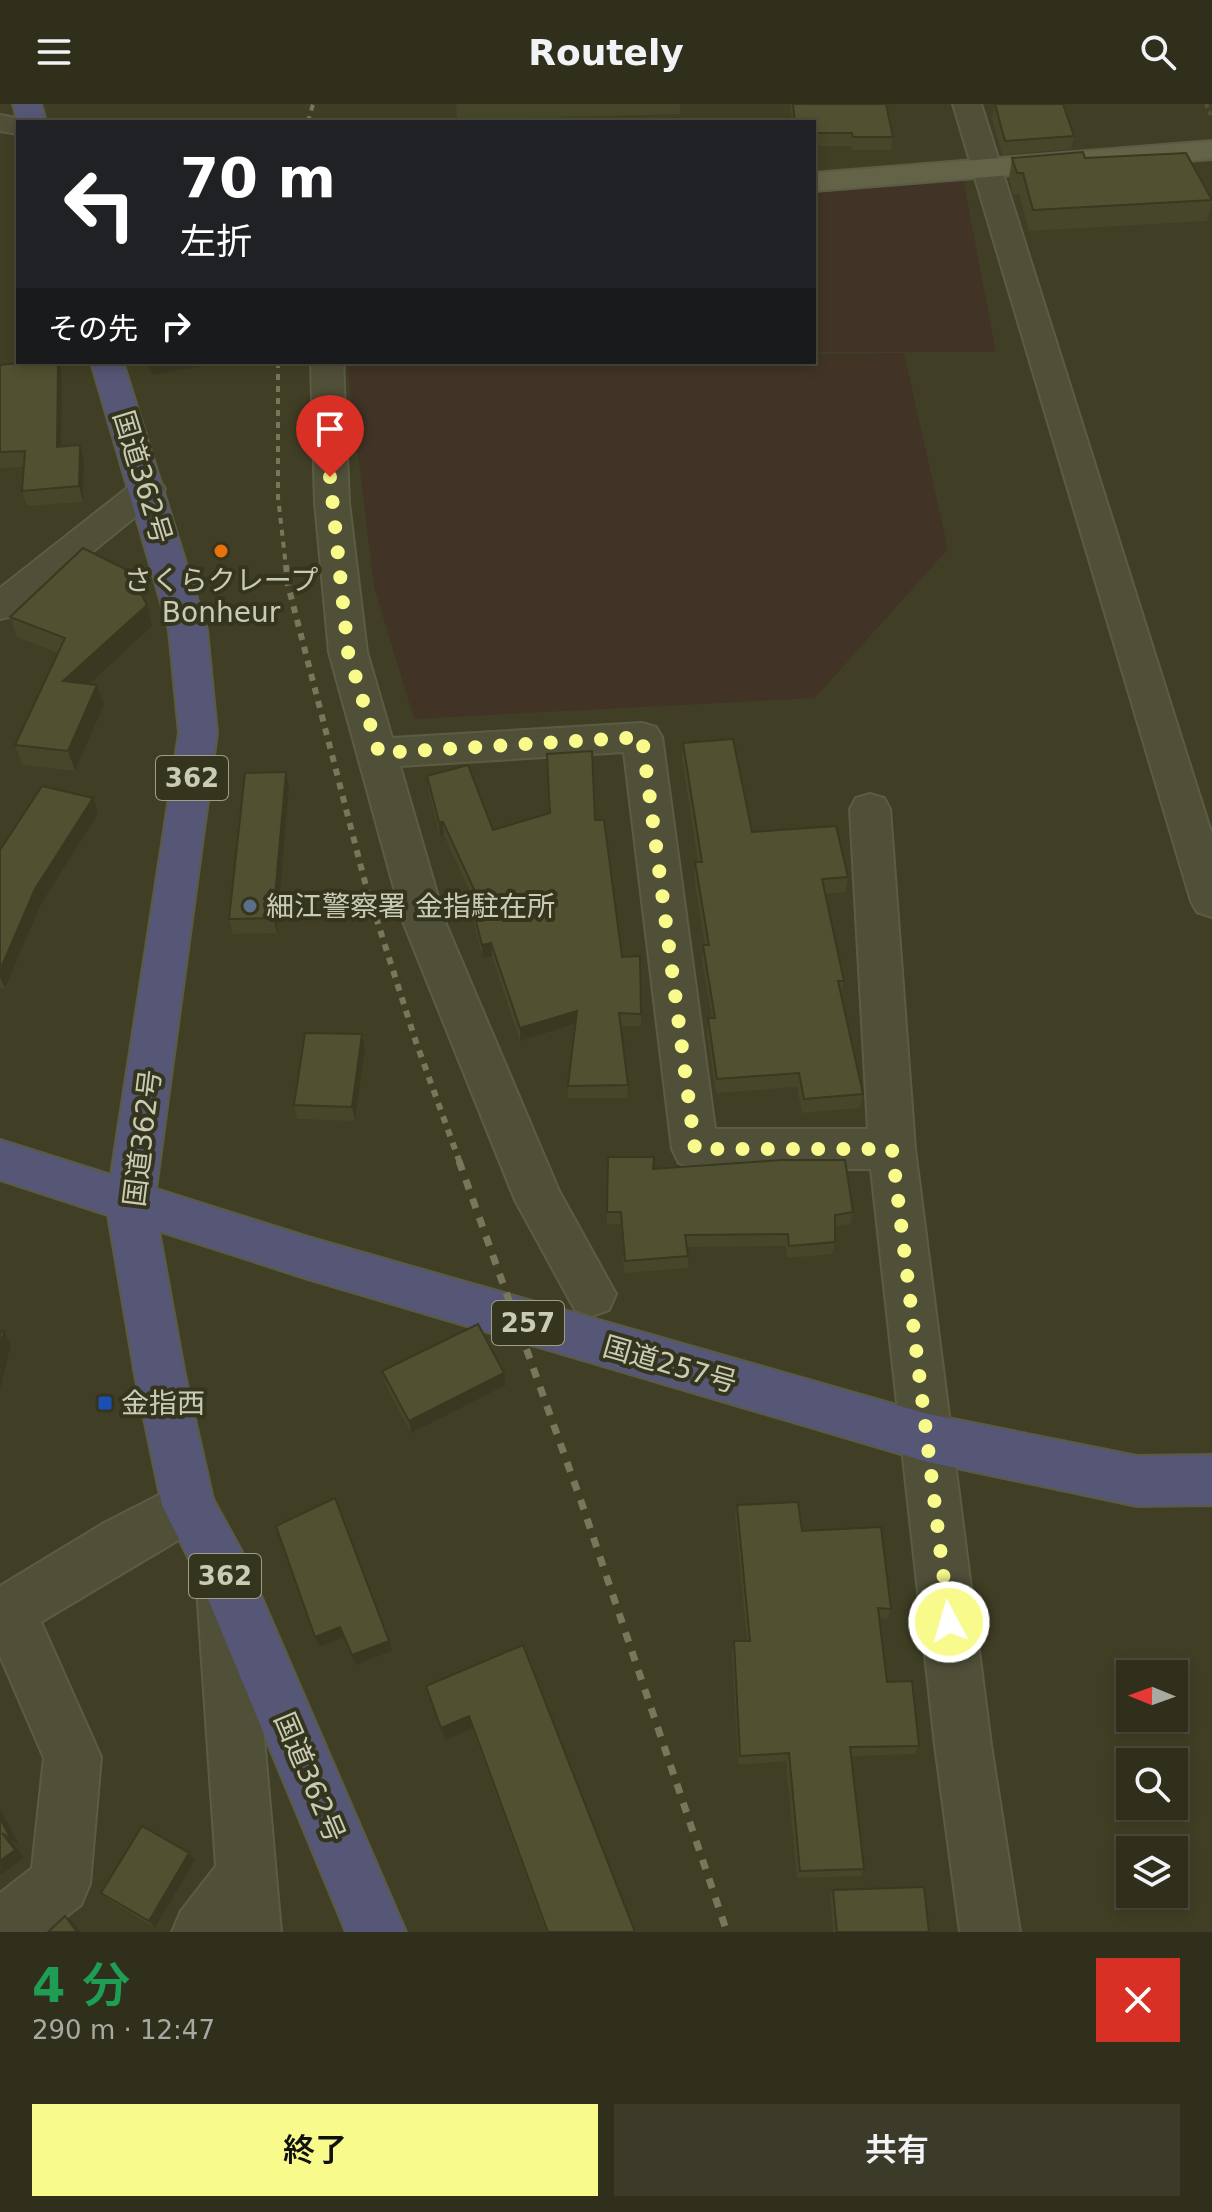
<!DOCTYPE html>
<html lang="ja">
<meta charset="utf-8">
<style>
:root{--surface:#302f1c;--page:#3c3b29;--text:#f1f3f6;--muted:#a8a9a3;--line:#4b4a3b;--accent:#f8fa8b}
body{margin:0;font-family:"DejaVu Sans","Noto Sans JP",sans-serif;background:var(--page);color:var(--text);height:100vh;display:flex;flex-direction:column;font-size:30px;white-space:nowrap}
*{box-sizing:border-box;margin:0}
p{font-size:26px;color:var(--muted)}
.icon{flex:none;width:44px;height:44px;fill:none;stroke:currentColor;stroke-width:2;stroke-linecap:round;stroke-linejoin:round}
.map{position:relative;height:1828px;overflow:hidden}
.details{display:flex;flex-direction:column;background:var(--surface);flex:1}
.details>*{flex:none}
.top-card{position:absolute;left:16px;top:16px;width:800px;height:244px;border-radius:0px;box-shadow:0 4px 12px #0003,0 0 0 2px var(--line);background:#202124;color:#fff;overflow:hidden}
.needle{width:52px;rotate:271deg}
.buttons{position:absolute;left:1116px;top:1556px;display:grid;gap:16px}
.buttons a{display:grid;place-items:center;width:72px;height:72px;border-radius:0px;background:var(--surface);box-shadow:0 4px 12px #0003,0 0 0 2px var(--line);font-size:40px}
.pin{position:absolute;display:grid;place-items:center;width:68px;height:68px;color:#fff;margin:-82px -34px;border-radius:50% 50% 50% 0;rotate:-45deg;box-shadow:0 0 8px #0007}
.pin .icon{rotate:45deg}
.me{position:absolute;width:88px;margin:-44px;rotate:354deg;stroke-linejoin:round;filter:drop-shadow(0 0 6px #0008)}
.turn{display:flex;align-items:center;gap:28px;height:168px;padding:0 32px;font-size:36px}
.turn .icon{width:104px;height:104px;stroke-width:2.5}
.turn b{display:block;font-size:56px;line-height:68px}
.then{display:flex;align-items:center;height:76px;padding:0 32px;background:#0003;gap:16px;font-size:30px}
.round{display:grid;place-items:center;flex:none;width:84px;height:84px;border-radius:0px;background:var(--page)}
.head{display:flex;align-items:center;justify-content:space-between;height:136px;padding:0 32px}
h1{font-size:48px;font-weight:600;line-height:60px;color:#1e9e55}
.button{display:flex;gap:16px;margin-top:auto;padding:16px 32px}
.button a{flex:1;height:92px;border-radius:0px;background:var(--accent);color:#111;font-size:32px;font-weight:600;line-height:92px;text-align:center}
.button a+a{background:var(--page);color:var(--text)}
header{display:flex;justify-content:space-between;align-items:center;height:104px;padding:0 32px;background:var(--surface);font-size:36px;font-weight:600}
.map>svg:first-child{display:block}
.green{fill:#413427}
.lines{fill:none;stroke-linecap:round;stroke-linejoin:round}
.street-casing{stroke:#5c5c45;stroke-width:4}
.secondary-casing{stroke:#5c5c45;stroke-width:4}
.highway-casing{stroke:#5a5b44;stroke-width:4}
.path{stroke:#594c40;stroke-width:4;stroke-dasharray:4 4;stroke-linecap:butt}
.street{fill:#505039;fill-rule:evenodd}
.secondary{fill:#626347;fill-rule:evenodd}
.highway{fill:#565676;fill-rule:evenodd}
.rail-far2{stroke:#77775b;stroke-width:4;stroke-dasharray:6 6;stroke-linecap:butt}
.rail-far1{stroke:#77775b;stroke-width:6;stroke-dasharray:7 7;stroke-linecap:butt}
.rail{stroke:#77775b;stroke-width:7;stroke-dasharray:10 10;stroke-linecap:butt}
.wall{fill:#46462a}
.shaded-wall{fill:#393922}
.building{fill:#515131;stroke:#393922;stroke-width:2}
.route{stroke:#f8fa8b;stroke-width:14;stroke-dasharray:0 25.2}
.food-dot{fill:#e8710a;stroke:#35351e;stroke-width:3}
.service-dot{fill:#5c6f8a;stroke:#35351e;stroke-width:3}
.transit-dot{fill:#1a4fb4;stroke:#35351e;stroke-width:3}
.labels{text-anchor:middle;stroke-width:8;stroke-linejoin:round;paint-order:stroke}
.shield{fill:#35351e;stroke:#9d9e88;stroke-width:2}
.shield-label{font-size:26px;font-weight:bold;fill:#cacbb5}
.street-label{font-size:28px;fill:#cacbb5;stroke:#35351e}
.poi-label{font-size:28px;fill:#cacbb5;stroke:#35351e;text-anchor:start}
</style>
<header><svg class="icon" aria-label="menu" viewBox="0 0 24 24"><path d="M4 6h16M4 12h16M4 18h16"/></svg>Routely<svg class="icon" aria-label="search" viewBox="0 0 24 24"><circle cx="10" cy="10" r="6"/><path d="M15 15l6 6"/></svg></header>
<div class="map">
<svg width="1212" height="1828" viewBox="0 0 1212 1828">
<rect width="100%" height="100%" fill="#403f25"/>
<g class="green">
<polygon points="963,74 996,248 814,248 814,89"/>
<polygon points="904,249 948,445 815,594 414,615 374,483 347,258 814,258 814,250"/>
</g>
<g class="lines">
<g class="street-casing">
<g id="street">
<polygon points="953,0 981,0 1212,731 1212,813 1197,808 1191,797"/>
<polygon points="0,11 28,16 29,18 18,18 18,30 0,27"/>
<polygon points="311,258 343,258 349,399 367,548 392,634 642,619 656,623 662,633 715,1025 868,1025 850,705 856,694 870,690 884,694 890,705 915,1045 991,1641 1020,1828 960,1828 935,1641 871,1065 695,1065 679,1059 672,1045 624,648 400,662 446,820 559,1087 616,1190 609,1206 592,1212 575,1206 515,1096 404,820 329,548 315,399"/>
<polygon points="148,374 160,377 165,385 160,393 13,512 0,515 0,484 136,377"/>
<polygon points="188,1376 207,1383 214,1401 207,1419 41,1518 101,1653 90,1780 81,1801 46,1828 0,1828 0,1789 32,1764 44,1654 0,1552 0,1482 104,1419"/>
<polygon points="224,1458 243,1466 251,1485 281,1828 172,1828 181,1807 216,1762 197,1485 205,1466"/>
</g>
</g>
<g class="secondary-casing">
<polygon id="secondary" points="1212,37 1212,55 814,87 814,69"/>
</g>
<g class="highway-casing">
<g id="highway">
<polygon points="13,0 41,0 46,18 18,18"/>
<polygon points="91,258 123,258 207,526 217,629 156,1085 308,1133 928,1310 1137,1352 1212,1351 1212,1401 1137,1402 928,1358 308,1175 159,1127 185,1271 213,1395 242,1448 406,1828 346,1828 204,1485 162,1401 135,1271 108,1111 0,1076 0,1036 111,1071 179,629 169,526"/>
</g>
</g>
<polyline class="path" points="1206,0 1212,14"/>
<use href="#street" class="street"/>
<use href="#secondary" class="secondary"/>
<use href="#highway" class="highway"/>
<g class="rail-far2">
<polyline points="308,18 313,0"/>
<polyline points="278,258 278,393 286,463"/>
</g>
<polyline class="rail-far1" points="286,461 288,481 366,782 416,938 460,1059"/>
<polyline class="rail" points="459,1057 582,1400 727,1828"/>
</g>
<g class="wall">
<polygon points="456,0 680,0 680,10 457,16"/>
<polygon points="790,0 888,0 887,5 893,33 891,46 852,46 851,42 814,42 814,18 792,18"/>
<polygon points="995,0 1074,32 1071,45 1002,51 992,14"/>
<polygon points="1012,54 1085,54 1212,96 1212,98 1207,117 1029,127 1019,90 1013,90 1009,74"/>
<polygon points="0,261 62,270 61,342 84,356 83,398 27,402 22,387 24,363 0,364"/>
<polygon points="10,513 152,522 89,580 104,601 75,667 22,661 15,641 58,549 17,533"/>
<polygon points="683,639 752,728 848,773 845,788 825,790 844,877 841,891 863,990 860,1004 802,1009 797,983 716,989 707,929 708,914 712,914 702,856 703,841 705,841 694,773 695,758 698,758 682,654"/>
<polygon points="286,668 289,684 277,829 233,830 229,815"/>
<polygon points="427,672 493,726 595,716 622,853 641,910 641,922 621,922 628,981 627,994 568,994 568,982 576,920 520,937 492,852 483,854 472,811 471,798 474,797 444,731 440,732 428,685"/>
<polygon points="98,710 41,800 5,884 0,884 0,746"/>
<polygon points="362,930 365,945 355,1017 297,1015 294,1001"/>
<polygon points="653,1065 853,1108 850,1120 835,1122 835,1138 832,1150 787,1154 786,1142 687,1143 688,1152 688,1164 624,1169 621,1120 607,1120 607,1108"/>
<polygon points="382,1267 504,1269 506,1281 411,1329 385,1279"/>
<polygon points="737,1401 802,1427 891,1505 887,1515 879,1514 887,1578 919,1642 914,1650 851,1652 864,1765 861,1772 797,1774 786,1657 738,1661 732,1546 734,1537 747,1537 735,1412"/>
<polygon points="523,1541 635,1828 546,1828 472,1625 445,1636 426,1582"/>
<polygon points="189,1749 195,1756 155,1824 109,1796 101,1789"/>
<polygon points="833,1786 929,1828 833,1828 830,1792"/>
</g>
<g class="shaded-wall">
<polygon points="58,258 62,270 61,358 57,343"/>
<polygon points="149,258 206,258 207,261 152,271"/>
<polygon points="80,341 84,356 83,398 79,382"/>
<polygon points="147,501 152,522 70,598 63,577"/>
<polygon points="97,581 104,601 75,667 68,647"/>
<polygon points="286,668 289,684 277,829 273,814"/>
<polygon points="93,694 98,710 41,800 5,884 0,873 0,866 35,785"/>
<polygon points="439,718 443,718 444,731 440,732"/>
<polygon points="491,839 492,852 483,854 482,841"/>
<polygon points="577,907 578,919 520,937 520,924"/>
<polygon points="362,930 365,945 355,1017 352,1003"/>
<polygon points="4,1227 11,1240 0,1286 0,1243"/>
<polygon points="504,1269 506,1281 411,1329 409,1317"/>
<polygon points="340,1523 343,1533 319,1543 315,1533"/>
<polygon points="389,1537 392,1547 355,1561 352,1551"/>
<polygon points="469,1612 472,1625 445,1636 441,1624"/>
<polygon points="0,1705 20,1742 11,1735 0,1714"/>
<polygon points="2,1729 11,1736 24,1754 0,1771"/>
<polygon points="189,1749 195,1756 155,1824 149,1817"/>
<polygon points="65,1812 73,1818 80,1828 77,1828"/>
</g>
<g class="building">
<polygon points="793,0 886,0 893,33 853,33 852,29 814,29 814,18 795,18"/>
<polygon points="995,0 1063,0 1074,32 1005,37"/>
<polygon points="1083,48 1085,54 1186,49 1212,96 1033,106 1023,69 1017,69 1012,54"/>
<polygon points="29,258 58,258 57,343 80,341 79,382 22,387 25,347 0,348 0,261"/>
<polygon points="83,444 129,467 147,501 63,577 97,581 68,647 15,641 65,534 10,513"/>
<polygon points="733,635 752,728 836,722 848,773 822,775 844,877 838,877 863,990 804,995 799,969 717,975 708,914 715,914 703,841 709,841 695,758 702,758 683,639"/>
<polygon points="592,647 595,716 604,716 622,853 640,852 641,910 619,909 628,981 568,982 577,907 520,924 491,839 482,841 471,798 479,796 443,718 439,718 427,672 468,661 493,726 550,709 547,650"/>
<polygon points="286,668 273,814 229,815 245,669"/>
<polygon points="42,682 93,694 35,785 0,866 0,746"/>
<polygon points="305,929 362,930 352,1003 294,1001"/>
<polygon points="608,1053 654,1053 653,1065 782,1056 845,1056 853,1108 835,1111 835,1138 789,1142 788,1130 685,1131 688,1152 625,1157 621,1108 607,1108"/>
<polygon points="478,1220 504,1269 409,1317 382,1267"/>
<polygon points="4,1227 0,1243 0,1228"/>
<polygon points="335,1394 389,1537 352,1551 340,1523 315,1533 276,1422"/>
<polygon points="798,1398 802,1427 881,1423 891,1505 878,1504 887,1578 912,1577 919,1642 850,1643 864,1765 800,1767 789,1649 740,1652 734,1537 750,1537 737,1401"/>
<polygon points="523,1541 635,1828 548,1828 469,1612 441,1624 426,1582"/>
<polygon points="0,1714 11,1735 2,1729 15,1746 0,1757"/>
<polygon points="142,1722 189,1749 149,1817 101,1789"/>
<polygon points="924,1783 929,1828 837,1828 833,1786"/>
<polygon points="65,1812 77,1828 48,1828"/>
</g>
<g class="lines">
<polyline class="route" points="330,373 348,548 379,649 642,633 695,1045 892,1045 949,1518"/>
</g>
<circle class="food-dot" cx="221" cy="447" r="8"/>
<circle class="service-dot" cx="250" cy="802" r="8"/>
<rect class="transit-dot" x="97" y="1291" width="16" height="16" rx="4"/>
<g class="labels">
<g class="shield">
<rect x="156" y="652" width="72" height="44" rx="6"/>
<rect x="492" y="1197" width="72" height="44" rx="6"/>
<rect x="189" y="1450" width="72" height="44" rx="6"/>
</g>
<g class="shield-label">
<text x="192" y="683">362</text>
<text x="528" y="1228">257</text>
<text x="225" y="1481">362</text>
</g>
<g class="street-label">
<text transform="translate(143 373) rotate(73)" y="10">国道362号</text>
<text transform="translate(142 1034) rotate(-83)" y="10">国道362号</text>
<text transform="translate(670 1260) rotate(16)" y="10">国道257号</text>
<text transform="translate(310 1673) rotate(67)" y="10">国道362号</text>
</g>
<g class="poi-label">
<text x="221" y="486" text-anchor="middle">さくらクレープ<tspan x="221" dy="32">Bonheur</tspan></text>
<text x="266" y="812">細江警察署 金指駐在所</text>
<text x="121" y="1309">金指西</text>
</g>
</g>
</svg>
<div class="buttons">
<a><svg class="needle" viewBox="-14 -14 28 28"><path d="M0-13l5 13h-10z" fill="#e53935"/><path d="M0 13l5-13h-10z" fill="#a8a9a3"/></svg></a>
<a><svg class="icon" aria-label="search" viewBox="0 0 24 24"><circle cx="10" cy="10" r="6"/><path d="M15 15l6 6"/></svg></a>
<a><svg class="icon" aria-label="layers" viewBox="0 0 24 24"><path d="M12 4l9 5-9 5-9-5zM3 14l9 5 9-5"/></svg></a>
</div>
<div class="pin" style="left:330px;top:373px;background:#d93025"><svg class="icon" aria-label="arrive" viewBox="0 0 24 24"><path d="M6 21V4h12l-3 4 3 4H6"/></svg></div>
<svg class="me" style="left:949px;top:1518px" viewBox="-20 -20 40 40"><circle r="17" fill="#f8fa8b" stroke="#fff" stroke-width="3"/><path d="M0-11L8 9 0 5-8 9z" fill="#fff"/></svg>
<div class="top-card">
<div class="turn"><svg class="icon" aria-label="left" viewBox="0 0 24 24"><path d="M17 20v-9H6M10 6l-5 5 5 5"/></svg><div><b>70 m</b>左折</div></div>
<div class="then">その先<svg class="icon" aria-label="right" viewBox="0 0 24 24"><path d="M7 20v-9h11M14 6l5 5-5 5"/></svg></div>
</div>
</div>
<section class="details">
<div class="head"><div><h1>4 分</h1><p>290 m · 12:47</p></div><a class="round" style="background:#d93025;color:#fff"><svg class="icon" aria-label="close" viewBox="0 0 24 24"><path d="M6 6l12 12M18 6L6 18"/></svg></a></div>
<div class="button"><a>終了</a><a>共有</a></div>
</section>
